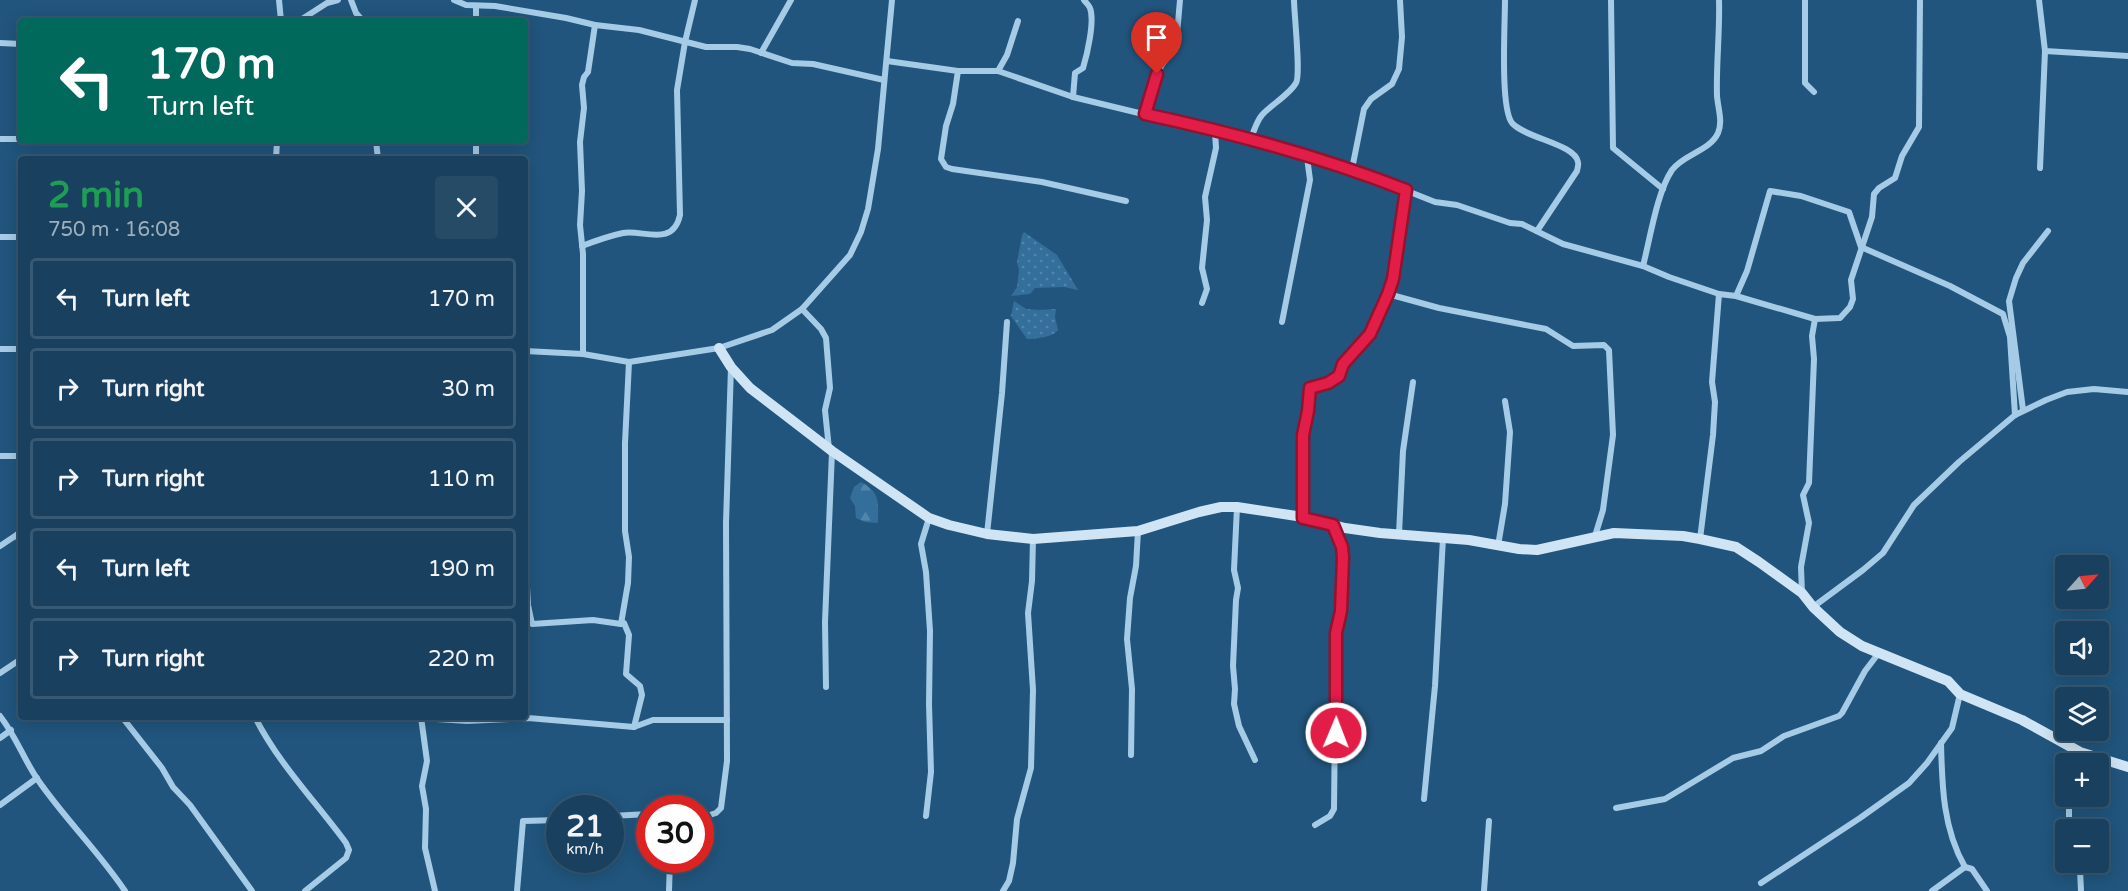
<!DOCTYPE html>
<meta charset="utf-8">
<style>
:root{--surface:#19405e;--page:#264b67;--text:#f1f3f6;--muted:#9fafbc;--line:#375973}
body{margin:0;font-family:"Varela Round",sans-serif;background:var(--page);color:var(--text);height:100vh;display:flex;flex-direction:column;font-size:22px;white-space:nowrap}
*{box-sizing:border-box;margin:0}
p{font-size:20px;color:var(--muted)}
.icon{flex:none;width:33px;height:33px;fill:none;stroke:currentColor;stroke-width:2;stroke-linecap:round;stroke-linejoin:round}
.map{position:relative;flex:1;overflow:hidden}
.side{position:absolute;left:18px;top:156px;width:510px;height:564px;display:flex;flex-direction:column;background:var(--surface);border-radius:6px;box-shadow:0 3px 15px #0003,0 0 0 2px var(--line)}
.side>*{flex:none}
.banner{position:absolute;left:18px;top:18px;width:510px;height:126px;border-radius:6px;box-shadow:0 3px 15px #0003,0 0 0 2px var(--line);background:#00695c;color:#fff;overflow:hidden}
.needle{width:39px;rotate:63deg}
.buttons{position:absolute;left:2055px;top:555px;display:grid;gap:12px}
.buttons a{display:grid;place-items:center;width:54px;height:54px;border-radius:6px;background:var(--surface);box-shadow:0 3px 15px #0003,0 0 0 2px var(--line);font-size:30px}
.speed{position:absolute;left:546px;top:795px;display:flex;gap:12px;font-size:30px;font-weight:700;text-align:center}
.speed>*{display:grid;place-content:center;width:78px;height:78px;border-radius:50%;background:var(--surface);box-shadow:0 3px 15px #0003,0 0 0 2px var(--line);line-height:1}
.speed small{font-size:15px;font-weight:400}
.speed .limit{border:9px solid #d22;background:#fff;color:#111}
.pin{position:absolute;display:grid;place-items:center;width:51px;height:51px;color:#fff;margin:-62px -26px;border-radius:50% 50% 50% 0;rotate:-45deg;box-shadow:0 0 6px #0007}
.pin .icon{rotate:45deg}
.me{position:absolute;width:66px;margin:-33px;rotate:1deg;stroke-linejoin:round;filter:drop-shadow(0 0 4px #0008)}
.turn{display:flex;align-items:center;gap:21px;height:126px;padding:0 30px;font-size:27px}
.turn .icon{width:78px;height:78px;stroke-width:2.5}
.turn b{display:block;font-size:42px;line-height:51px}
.round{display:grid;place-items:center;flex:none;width:63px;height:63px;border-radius:6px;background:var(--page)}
.headline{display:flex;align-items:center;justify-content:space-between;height:102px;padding:0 30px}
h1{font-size:36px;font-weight:800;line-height:45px;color:#1e9e55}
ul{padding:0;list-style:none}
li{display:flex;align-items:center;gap:18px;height:81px;margin:0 12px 9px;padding:0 18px;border:3px solid var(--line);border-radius:6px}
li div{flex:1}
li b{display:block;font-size:22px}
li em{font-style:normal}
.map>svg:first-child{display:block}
.grass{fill:url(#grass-dots)}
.forest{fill:url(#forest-firs)}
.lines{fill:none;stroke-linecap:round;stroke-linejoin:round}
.street{stroke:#a5cbe6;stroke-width:6}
.secondary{stroke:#cfe4f5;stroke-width:10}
.route-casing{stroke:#92132f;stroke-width:15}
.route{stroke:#e11d48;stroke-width:10}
</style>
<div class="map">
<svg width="2128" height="891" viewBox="0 0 2128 891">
<defs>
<pattern id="grass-dots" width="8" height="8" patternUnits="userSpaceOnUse" patternTransform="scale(1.5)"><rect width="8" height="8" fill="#346f9b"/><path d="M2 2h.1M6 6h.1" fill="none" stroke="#5285aa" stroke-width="1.8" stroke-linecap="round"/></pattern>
<pattern id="forest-firs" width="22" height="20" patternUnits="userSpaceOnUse" patternTransform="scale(1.5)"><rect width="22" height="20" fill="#346f9b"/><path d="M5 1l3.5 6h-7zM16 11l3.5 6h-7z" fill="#5285aa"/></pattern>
</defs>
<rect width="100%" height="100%" fill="#21557d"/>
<g class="grass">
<polygon points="1024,232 1057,255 1078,290 1064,287 1035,288 1030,294 1011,296 1017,287 1019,270 1017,262 1022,235"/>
<path d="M1014,301L1026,309L1040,310L1056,309L1055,317L1058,330C1053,337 1036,339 1027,339L1011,316Z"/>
</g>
<path class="forest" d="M861,482C881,493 878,502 878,523L865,522L856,518L855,506L850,498L854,487Z"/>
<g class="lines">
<g class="street">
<polyline points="279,0 281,21"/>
<polyline points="351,0 356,13 363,21"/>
<polyline points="454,0 466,5 495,6 566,18 595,25 639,30 706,47 737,47 750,49 792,63 813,64 884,80"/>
<path d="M1505,0C1505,24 1500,108 1512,123C1525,138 1575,144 1578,162C1579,163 1577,171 1577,171L1537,231"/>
<polyline points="1611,0 1613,148 1663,189"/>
<polyline points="1805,0 1805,83 1814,92"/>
<polyline points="2039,0 2045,51 2128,56"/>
<polyline points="476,6 476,21"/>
<polyline points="299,21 327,3 338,0"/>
<polyline points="0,43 21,44"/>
<polyline points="761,53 791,0"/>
<polyline points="887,61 958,71 998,71 1073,97 1250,140 1352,169 1435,202 1457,205 1510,223 1522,224 1563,244 1643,266 1669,277 1719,294 1736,296 1747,271 1770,191 1801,196 1849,212 1861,247 1950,286 2003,314 2010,337 2015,415"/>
<polyline points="958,71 953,104 946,126 941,159 946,167 952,169 1042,182 1126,201"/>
<polyline points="998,71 1007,55 1018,21"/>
<path d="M1073,97L1075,73L1083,68C1087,55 1095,21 1090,8C1089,5 1086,3 1084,0"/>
<polyline points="1145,114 1161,66 1176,46 1180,0"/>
<polyline points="0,139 21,139"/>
<path d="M1250,140C1254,132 1256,122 1262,115C1271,105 1290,94 1296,83C1301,75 1294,13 1294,0"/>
<polyline points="376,141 378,159"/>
<polyline points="476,141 476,159"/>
<polyline points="276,159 277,141"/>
<polyline points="2040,168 2045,51"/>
<polyline points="1352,169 1364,109 1371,99 1392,84 1399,69 1402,37 1400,0"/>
<polyline points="0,237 21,237"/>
<path d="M582,246C595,241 609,236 623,233C642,229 673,248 680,215L677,90L685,42L695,0"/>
<path d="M1643,266C1650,239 1657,192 1672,170C1684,154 1710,151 1718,133C1723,122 1718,108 1717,96C1716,64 1720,32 1719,0"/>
<polyline points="1388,294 1439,308 1546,329 1573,346 1604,345 1609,350 1613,435 1603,510 1595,536"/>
<polyline points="1736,296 1815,319 1840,318 1850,307 1853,299 1851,280 1872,217 1874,194 1879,188 1895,178 1902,156 1919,127 1920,0"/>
<polyline points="1202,303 1207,289 1202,268 1207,220 1205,197 1216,148 1215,132"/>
<polyline points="802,309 821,329 826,338 830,388 825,410 829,449"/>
<polyline points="1282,322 1310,180 1307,157"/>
<polyline points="0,349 21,349"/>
<polyline points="525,351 583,354 629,362 719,348 772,330 802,309 850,255 861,232 868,209 878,149 892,0"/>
<polyline points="583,354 583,254 580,225 582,191 580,142 584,108 582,85 584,77 588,72 595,25"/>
<polyline points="629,362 625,443 625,531 629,557 628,583 621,624 624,623 629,635 626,674 640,686 642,695 634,727"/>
<polyline points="2023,410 2009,301 2016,278 2023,263 2048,231"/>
<polyline points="0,456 21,456"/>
<polyline points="1237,507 1234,570 1238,588 1236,600 1233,666 1235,689 1234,704 1239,726 1255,760"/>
<polyline points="1303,517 1303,435 1309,411 1310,388 1327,383 1339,376 1343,364 1370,334 1393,279 1405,190"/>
<polyline points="18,534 21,556"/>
<polyline points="987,534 1002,393 1007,322"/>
<polyline points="1399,534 1403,451 1413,382"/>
<polyline points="1700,539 1713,435 1715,402 1712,382 1719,294"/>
<polyline points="0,546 21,532"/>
<polyline points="1498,546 1505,504 1510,432 1505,401"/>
<polyline points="525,551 528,605 532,624 593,620 621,624"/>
<polyline points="1802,593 1801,567 1809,523 1803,495 1809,483 1814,359 1812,336 1815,319"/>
<polyline points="1813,607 1863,570 1883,553 1914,505 1959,462 2015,415 2046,400 2067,392 2094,389 2128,392"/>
<polyline points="0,673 21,659"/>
<polyline points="826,687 825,622 832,452"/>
<path d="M0,716C16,736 24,760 38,780C65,819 99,852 125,891"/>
<polyline points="122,717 162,768 173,787 190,805 252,891"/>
<path d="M255,717C278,763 316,802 346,843L349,850L346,858L305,891"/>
<polyline points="421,717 427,761 422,786 426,809 425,848 435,891"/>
<polyline points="421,718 467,721 528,718 634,727 653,720 727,720"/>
<polyline points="0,738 11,730"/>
<path d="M1941,743C1942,786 1943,829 1965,867L1972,869L1987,891"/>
<polyline points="1131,755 1132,689 1127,639 1130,598 1136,566 1138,531"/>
<polyline points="2076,764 2080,752"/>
<polyline points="1424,799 1435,686 1443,538"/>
<polyline points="0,805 37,778"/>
<polyline points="1616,808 1665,799 1733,758 1761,751 1784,736 1839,716 1842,713 1865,671 1878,654"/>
<polyline points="610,816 650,814"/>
<polyline points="926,816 931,772 929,704 930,631 926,572 921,544 929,518"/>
<polyline points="700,818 716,813 721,808 727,761 726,523 731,367"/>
<path d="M1315,825L1330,816L1334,809L1336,633C1341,613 1346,567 1342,548C1340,540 1337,533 1334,525"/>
<polyline points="2069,830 2069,796"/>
<polyline points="2077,862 2080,870 2081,891"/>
<polyline points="1761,883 1860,818 1909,783 1927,763 1952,728 1960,694"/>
<polyline points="517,891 523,821 560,820"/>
<polyline points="669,891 670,860"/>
<polyline points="1003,891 1009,881 1013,863 1017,819 1031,768 1033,690 1028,613 1032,581 1033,539"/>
<polyline points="1484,891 1489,821"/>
<polyline points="1932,891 1965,867"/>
</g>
<polyline class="secondary" points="719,348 731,367 750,388 832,451 929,518 949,525 987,534 1033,539 1138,531 1199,512 1221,507 1237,507 1303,517 1345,528 1380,533 1469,540 1519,549 1537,550 1614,533 1683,536 1700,539 1736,547 1759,562 1802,593 1813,607 1840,632 1862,646 1948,681 1960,694 2022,720 2080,752 2128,767"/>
</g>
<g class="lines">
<g class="route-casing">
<path id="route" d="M1157,74L1145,114C1233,133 1322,157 1406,190L1393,279L1388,294L1370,334L1343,364L1339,376L1328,383L1310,388L1308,411L1303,435V518L1333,525L1342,547L1343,557L1341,611L1336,633V733"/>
</g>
<use href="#route" class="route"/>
</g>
</svg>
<div class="buttons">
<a><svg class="needle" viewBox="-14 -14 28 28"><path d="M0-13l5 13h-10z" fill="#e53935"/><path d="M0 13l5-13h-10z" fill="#9fafbc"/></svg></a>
<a><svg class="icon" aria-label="sound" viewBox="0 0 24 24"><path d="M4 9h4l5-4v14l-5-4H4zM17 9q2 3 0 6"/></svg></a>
<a><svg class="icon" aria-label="layers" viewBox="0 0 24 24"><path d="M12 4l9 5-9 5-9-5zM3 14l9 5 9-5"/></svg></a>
<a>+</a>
<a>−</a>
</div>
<div class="speed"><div>21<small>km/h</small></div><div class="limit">30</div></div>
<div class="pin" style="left:1157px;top:74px;background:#d93025"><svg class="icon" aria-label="arrive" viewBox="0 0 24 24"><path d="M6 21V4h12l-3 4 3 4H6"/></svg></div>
<svg class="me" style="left:1336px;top:733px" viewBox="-20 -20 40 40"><circle r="17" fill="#e11d48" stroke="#fff" stroke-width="3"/><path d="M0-11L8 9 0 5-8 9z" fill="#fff"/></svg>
<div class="banner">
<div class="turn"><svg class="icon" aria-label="left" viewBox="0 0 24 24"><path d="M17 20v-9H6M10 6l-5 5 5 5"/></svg><div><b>170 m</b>Turn left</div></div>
</div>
<section class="side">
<div class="headline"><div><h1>2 min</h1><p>750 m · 16:08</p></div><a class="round"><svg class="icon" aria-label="close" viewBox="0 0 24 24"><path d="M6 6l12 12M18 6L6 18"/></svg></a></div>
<ul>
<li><svg class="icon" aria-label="left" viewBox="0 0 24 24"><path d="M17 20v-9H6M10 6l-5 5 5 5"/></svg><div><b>Turn left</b></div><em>170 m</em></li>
<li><svg class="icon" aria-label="right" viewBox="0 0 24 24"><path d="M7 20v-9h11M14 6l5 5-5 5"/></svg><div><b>Turn right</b></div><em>30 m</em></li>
<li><svg class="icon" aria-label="right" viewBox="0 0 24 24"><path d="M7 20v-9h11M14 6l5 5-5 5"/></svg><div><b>Turn right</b></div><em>110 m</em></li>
<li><svg class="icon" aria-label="left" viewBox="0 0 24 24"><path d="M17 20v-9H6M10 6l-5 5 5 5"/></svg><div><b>Turn left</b></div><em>190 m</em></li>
<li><svg class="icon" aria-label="right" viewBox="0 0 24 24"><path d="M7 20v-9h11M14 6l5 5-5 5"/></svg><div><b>Turn right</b></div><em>220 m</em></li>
</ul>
</section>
</div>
